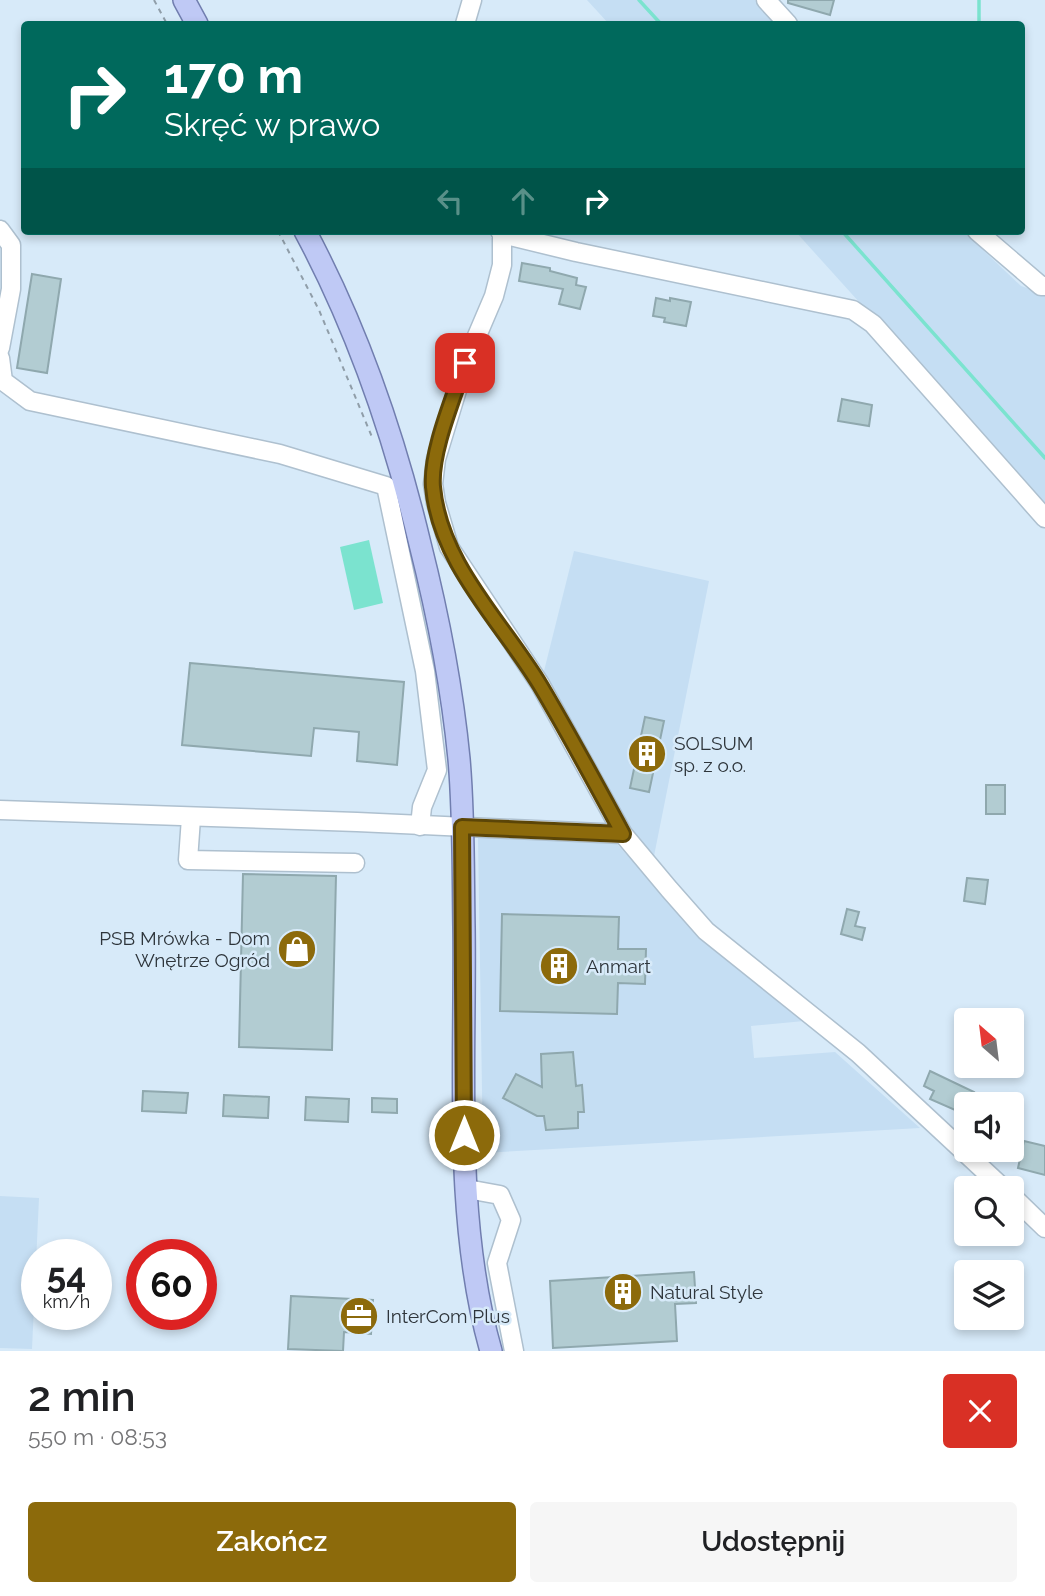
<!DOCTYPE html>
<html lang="pl">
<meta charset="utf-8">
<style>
:root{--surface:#fff;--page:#f6f6f6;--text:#202124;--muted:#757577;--accent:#8c6a0b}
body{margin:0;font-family:Raleway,sans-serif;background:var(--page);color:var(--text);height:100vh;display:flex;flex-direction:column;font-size:26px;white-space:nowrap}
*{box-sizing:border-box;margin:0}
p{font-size:23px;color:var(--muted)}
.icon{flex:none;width:38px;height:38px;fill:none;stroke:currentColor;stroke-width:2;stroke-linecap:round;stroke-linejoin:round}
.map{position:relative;height:1351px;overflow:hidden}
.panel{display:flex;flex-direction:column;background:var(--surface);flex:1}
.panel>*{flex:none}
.banner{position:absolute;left:21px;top:21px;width:1004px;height:214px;border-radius:7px;box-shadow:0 4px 10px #0003;background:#00695c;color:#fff;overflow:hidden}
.needle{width:46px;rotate:332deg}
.controls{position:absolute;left:954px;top:1008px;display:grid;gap:14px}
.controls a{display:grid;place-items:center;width:70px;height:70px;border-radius:7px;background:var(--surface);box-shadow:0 4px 10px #0003;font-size:35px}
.speed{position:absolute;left:21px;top:1239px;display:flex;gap:14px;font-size:35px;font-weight:700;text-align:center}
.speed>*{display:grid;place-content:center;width:91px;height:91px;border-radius:50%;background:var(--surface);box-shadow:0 4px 10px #0003;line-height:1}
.speed small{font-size:18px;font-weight:400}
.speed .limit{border:10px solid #d22;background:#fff;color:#111}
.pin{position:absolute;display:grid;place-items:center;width:60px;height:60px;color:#fff;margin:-30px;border-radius:14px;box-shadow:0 4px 10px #0006}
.me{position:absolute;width:77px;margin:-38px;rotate:0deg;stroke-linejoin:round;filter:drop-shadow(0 0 5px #0008)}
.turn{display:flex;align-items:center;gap:24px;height:147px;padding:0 28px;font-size:32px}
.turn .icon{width:91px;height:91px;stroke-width:2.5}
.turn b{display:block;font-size:49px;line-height:60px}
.lanes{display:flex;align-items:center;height:66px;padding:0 28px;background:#0003;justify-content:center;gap:35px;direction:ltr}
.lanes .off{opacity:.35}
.round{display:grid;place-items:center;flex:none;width:74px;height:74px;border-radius:7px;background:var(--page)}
.headline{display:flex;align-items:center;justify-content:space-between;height:119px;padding:0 28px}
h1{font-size:42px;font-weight:600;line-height:52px}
.button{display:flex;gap:14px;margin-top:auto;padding:14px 28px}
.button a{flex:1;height:80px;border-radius:7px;background:var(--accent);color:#fff;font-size:28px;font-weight:600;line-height:80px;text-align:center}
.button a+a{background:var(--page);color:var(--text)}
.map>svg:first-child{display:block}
.built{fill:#c5def3}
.water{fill:#7be3cf}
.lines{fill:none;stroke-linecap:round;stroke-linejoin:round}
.stream{stroke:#7be3cf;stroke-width:3.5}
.building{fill:#b2ccd2;stroke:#8fa8ae;stroke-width:2}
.minor-casing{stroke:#aec0cf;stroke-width:21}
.major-casing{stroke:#717eaf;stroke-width:24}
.path{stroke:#909ea9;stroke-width:2;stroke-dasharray:5 5;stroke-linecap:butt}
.minor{stroke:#fff;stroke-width:18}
.major{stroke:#bfc9f5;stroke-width:21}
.route-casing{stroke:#5b4507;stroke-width:18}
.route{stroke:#8c6a0b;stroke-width:12}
.labels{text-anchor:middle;stroke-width:5;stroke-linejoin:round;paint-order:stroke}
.poi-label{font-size:19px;fill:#2e353b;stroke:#d7eaf9;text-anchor:start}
</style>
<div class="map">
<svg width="1045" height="1351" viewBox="0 0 1045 1351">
<rect width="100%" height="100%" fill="#d7eaf9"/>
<g class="built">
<polygon points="587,0 755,0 777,24 609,24"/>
<polygon points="795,231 963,231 1021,286 1045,294 1045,508"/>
<polygon points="574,551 709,581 652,866 542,679"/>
<polygon points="478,837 617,844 699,935 804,1021 751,1026 754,1058 835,1052 920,1128 483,1153"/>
<polygon points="0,1196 39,1198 32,1349 0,1348"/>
</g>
<polygon class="water" points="369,540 383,603 354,610 340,547"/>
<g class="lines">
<g class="stream">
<polyline points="639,0 661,24"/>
<polyline points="979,24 979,0"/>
<polyline points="842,231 1045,458"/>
</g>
</g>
<g class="building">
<polygon points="788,0 834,0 830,15 788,3"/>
<polygon points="522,263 550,268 550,271 577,278 576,285 586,287 580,309 559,304 563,289 519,281"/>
<polygon points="32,274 61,279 47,373 17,368"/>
<polygon points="656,298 670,301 670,298 691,302 686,326 664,322 665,318 653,316"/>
<polygon points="842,399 872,405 869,426 838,421"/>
<polygon points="190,663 404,682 397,765 357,761 359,732 314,728 311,756 182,745"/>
<polygon points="645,717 664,721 649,792 630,788"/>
<rect x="986" y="785" width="19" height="29"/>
<polygon points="243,874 336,876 332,1050 239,1047"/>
<polygon points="967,878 988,880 985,904 964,901"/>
<polygon points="847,909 859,912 855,926 865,928 862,940 841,934"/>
<polygon points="502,914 619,917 618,949 646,949 645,984 618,983 617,1014 500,1011"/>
<polygon points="573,1052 576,1086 582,1085 584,1112 578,1112 578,1128 546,1130 544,1116 537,1116 503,1098 516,1074 542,1087 541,1054"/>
<polygon points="930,1071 974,1092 969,1104 959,1102 955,1110 930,1099 934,1091 924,1086"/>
<polygon points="143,1091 188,1093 186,1113 142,1111"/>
<polygon points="224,1095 269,1097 268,1118 223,1116"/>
<polygon points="306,1097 349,1099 348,1122 305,1120"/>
<polygon points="372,1098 397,1099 397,1113 372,1112"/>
<polygon points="1024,1141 1045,1146 1045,1175 1018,1168"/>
<polygon points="694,1272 696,1303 675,1304 677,1341 553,1348 550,1281"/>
<polygon points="291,1296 373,1300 371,1334 344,1332 343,1351 288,1349"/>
</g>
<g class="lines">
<g class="minor-casing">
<g id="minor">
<polyline points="766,0 788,24"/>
<polyline points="465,24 472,0"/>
<polyline points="0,230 11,245 11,289 0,348"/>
<polyline points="500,231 502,234 502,265 494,296 465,364 436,459 433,484 436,503 449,547 540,684 623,834 669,889 706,931 858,1053 1003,1188"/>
<polyline points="977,231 1041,286 1045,286"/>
<polyline points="502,234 576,252 853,310 873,324 1045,518"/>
<polyline points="0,358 3,381 30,401 280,454 386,486 425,671 437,770 422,807 420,826"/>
<polyline points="0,810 357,822 623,834"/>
<polyline points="191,818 188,860 355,863"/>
<polyline points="467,1189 500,1195 511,1220 497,1263 514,1351"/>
<polyline points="1012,1196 1045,1228"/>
</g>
</g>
<g class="major-casing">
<g id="major">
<polyline points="184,0 197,24"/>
<path d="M305,231C358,330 394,435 420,544C438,615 452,687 459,759C464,815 463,871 464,927C466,1064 453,1218 491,1351"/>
</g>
</g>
<g class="path">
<polyline points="154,0 167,24"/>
<polyline points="278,231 319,310 372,437"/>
</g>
<use href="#minor" class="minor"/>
<use href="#major" class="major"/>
</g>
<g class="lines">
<g class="route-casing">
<path id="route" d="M464,1135L462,827L623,834C596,784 569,734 540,685C502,622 440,564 433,487C430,452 454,397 465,363"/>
</g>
<use href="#route" class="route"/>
</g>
<defs>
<g id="building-disc" transform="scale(2.0125)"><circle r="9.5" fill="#8c6a0b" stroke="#d7eaf9"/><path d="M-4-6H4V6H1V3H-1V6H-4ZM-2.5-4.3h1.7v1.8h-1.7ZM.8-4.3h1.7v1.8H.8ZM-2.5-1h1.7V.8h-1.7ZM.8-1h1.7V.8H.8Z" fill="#fff"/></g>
<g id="shop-disc" transform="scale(2.0125)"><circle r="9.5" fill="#8c6a0b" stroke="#d7eaf9"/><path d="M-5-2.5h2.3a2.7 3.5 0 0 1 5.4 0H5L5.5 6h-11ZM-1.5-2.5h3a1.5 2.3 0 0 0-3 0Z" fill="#fff"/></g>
<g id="office-disc" transform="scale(2.0125)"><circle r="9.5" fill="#8c6a0b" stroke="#d7eaf9"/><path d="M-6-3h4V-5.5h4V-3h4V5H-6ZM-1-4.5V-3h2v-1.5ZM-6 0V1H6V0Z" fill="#fff"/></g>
</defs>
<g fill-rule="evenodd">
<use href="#building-disc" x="647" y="754"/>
<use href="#shop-disc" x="297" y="949"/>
<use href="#building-disc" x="559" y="966"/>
<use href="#building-disc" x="623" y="1292"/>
<use href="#office-disc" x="359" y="1316"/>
</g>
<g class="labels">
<g class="poi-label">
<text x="674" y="750">SOLSUM<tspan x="674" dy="22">sp. z o.o.</tspan></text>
<text x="270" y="945" text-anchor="end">PSB Mrówka - Dom<tspan x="270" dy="22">Wnętrze Ogród</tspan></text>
<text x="586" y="973">Anmart</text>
<text x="650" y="1299">Natural Style</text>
<text x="386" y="1323">InterCom Plus</text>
</g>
</g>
</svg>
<div class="controls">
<a><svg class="needle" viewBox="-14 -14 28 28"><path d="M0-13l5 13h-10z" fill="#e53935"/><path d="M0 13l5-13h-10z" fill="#757577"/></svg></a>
<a><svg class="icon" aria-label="sound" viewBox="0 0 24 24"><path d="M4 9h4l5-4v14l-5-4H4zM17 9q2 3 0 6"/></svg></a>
<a><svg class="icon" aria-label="search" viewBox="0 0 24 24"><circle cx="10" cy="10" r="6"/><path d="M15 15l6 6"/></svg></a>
<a><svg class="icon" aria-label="layers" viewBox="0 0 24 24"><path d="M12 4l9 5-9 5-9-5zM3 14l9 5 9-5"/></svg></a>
</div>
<div class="speed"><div>54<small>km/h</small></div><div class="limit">60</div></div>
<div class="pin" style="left:465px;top:363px;background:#d93025"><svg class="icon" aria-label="arrive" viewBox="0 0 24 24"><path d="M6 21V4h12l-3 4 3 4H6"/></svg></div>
<svg class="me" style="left:464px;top:1135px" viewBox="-20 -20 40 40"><circle r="17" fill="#8c6a0b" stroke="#fff" stroke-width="3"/><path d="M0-11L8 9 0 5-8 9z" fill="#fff"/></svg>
<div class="banner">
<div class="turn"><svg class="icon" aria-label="right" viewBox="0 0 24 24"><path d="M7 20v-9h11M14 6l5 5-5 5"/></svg><div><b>170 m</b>Skręć w prawo</div></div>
<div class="lanes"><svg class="icon off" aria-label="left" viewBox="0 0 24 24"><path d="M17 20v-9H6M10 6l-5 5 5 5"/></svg><svg class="icon off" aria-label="ahead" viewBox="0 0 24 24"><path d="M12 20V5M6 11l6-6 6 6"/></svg><svg class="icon" aria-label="right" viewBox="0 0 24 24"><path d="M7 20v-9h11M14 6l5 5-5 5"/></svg></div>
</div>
</div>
<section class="panel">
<div class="headline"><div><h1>2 min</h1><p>550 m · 08:53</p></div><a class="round" style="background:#d93025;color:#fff"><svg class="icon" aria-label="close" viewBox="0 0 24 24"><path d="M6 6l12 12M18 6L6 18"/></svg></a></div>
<div class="button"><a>Zakończ</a><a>Udostępnij</a></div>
</section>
